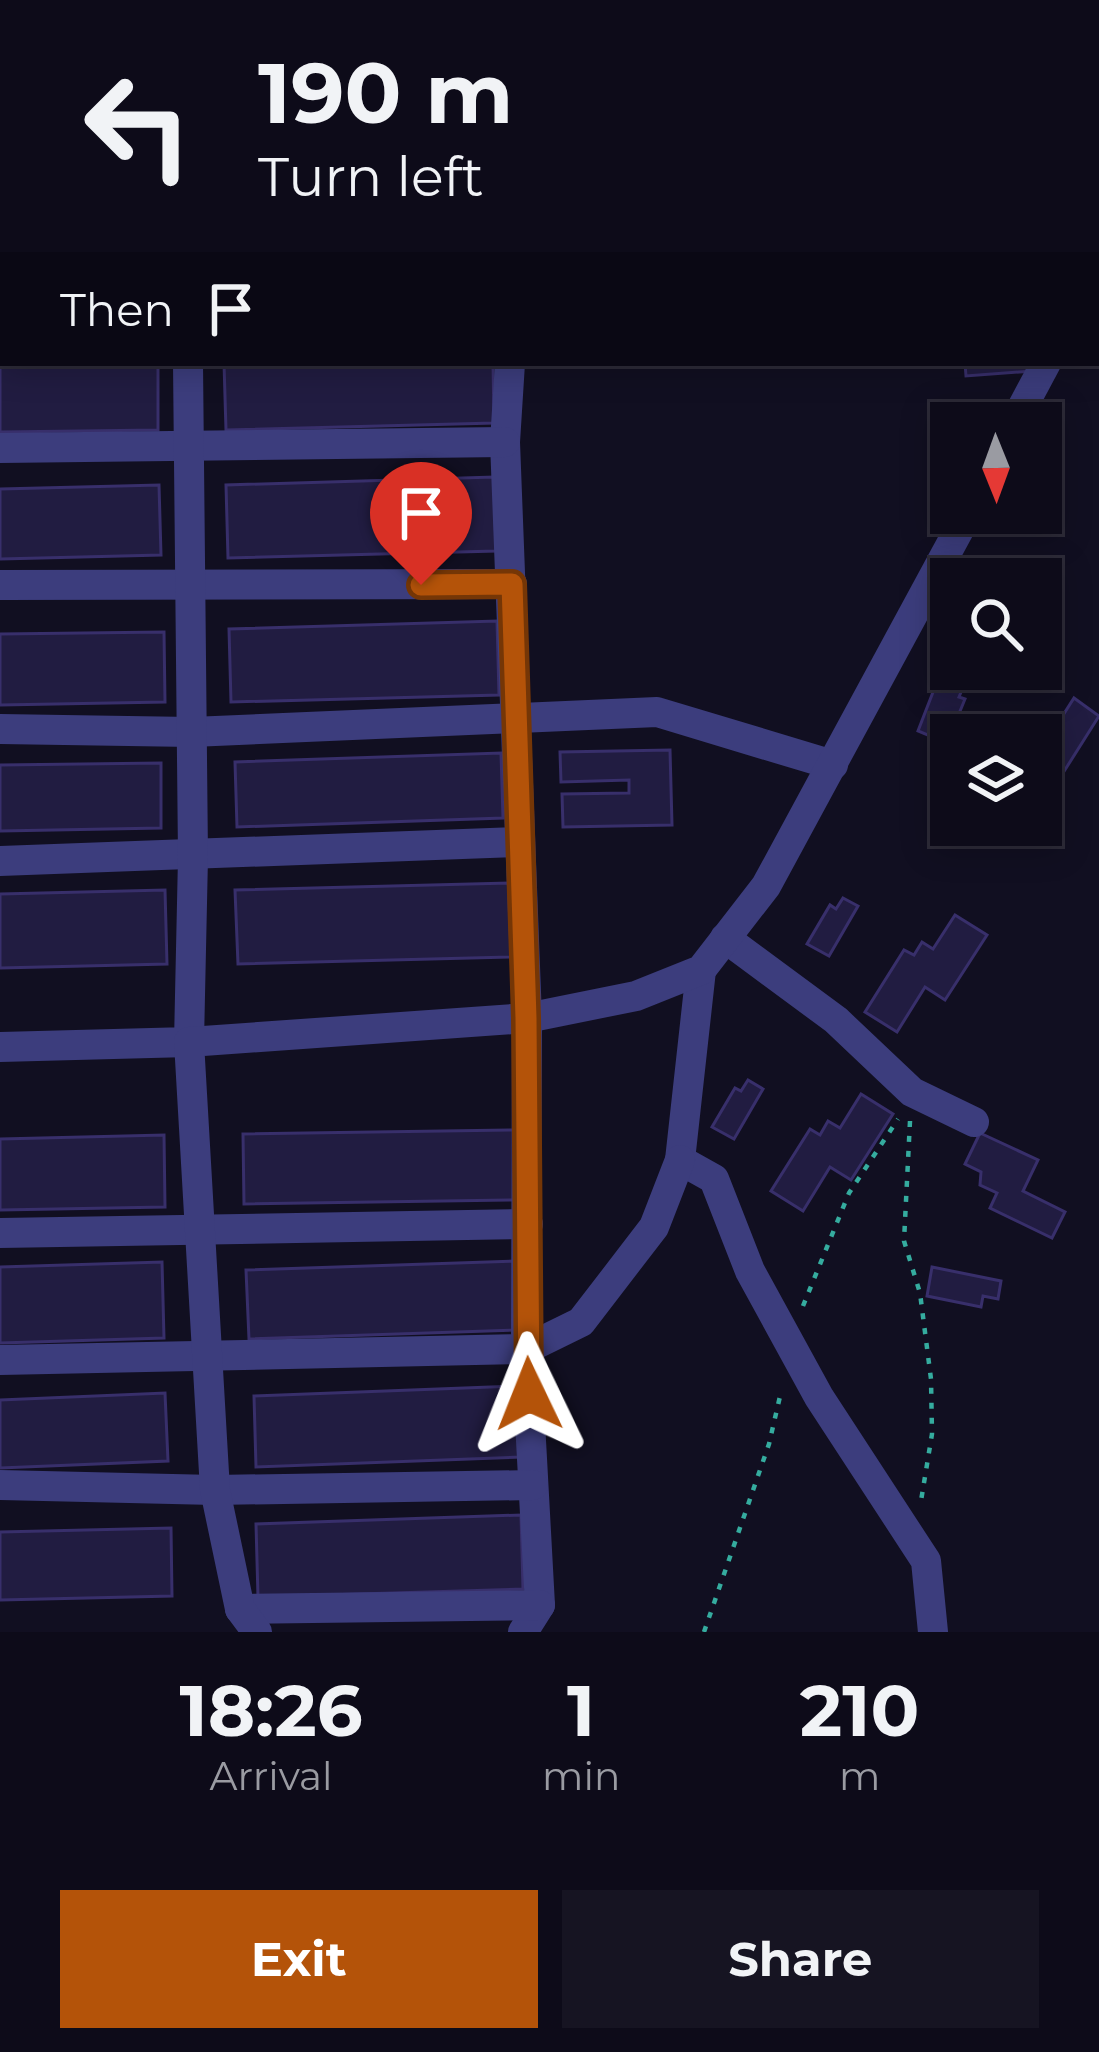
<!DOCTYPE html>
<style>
:root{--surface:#0d0b19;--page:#161422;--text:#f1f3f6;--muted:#9a9ba2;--line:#2d2b38;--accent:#b45309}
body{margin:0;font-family:Montserrat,sans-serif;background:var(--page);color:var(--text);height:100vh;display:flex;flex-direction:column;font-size:45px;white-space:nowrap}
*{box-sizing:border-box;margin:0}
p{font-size:39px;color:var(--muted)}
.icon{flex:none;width:66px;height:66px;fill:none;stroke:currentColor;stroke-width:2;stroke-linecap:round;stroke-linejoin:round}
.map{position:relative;height:1632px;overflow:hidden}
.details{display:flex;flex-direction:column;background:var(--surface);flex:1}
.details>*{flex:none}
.top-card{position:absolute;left:0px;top:0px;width:1101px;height:366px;box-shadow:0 6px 30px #0003,0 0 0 3px var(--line);background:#0d0b19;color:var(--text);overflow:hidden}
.needle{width:78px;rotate:179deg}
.tools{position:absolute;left:930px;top:402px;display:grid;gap:24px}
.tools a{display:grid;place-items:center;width:132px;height:132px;border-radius:0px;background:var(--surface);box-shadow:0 6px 30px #0003,0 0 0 3px var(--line);font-size:60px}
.pin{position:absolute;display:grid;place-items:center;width:102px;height:102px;color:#fff;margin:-123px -51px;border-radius:50% 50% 50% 0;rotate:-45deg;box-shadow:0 0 12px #0007}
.pin .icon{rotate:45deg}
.me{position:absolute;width:132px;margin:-66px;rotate:358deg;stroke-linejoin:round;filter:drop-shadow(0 0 9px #0008)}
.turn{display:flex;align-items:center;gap:42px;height:252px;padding:0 60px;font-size:54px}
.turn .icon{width:156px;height:156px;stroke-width:2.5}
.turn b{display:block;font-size:84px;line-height:102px}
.then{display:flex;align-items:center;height:114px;padding:0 60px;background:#0003;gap:24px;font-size:45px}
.eta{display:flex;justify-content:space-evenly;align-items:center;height:204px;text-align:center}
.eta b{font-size:72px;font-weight:700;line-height:84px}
.cta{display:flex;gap:24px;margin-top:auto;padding:24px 60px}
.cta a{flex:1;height:138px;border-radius:0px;background:var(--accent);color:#fff;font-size:48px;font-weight:700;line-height:138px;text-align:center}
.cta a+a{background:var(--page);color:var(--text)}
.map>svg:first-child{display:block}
.building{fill:#211c41;stroke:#382f6b;stroke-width:3}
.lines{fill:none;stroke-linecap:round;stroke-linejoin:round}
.path{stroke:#35ac9f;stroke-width:4.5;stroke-dasharray:6 9;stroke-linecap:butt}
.minor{stroke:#3c3d7d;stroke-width:30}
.route-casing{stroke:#753606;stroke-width:30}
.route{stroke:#b45309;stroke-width:21}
</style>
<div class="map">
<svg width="1099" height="1632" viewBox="0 0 1099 1632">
<rect width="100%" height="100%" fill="#110f21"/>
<g class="building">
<polygon points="0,101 3,101 0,168"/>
<polygon points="0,230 3,230 0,300"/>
<polygon points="0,360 158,363 158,430 0,432"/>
<polygon points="224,363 493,363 494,423 226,430"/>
<polygon points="965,363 1032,363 1032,371 966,376"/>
<polygon points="494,477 496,551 228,558 226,485"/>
<polygon points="159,485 161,555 0,559 0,489"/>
<polygon points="497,621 499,695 231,702 229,629"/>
<polygon points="164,632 165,702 0,705 0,634"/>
<polygon points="950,679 964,685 959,697 965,699 947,743 918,731 935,687 946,691"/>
<polygon points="1074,698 1099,716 1063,773 1051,765 1041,780 1041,735 1035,735 1046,716 1058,723"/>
<polygon points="670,750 672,825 563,827 562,794 629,793 629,780 561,782 560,752"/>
<polygon points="501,753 503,818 237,827 235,762"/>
<polygon points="161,763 161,828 0,831 0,765"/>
<polygon points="509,883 511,957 238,964 235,890"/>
<polygon points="165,890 167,964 0,968 0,894"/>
<polygon points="843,898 858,906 829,956 807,944 830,905 836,909"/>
<polygon points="955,915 987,935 945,1000 925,987 897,1032 865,1012 904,950 914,955 922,942 933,949"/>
<polygon points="748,1080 763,1089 734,1139 712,1127 735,1088 741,1091"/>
<polygon points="861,1094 893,1114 851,1180 830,1167 803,1211 771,1191 810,1129 820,1135 828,1121 840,1128"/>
<polygon points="514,1130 516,1200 244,1204 243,1134"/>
<polygon points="980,1133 1038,1160 1023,1191 1065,1212 1052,1238 990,1208 997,1193 980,1185 981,1172 965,1164"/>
<polygon points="164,1135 165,1207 0,1210 0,1139"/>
<polygon points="515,1261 517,1330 249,1339 246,1270"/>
<polygon points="162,1262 164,1338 0,1343 0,1267"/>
<polygon points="932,1267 1001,1281 998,1299 983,1296 981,1307 927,1296"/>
<polygon points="518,1386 521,1457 256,1467 254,1396"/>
<polygon points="165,1393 168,1461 0,1468 0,1400"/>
<polygon points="521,1515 523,1589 258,1597 256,1524"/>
<polygon points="171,1528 172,1596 0,1600 0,1532"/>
</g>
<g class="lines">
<g class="path">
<polyline points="910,1121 904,1241 920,1293 931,1379 932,1434 921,1501"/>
<polyline points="803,1306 849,1193 898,1119"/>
<polyline points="704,1632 769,1444 781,1392"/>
</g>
<g class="minor">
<polyline points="768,3 774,0"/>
<polyline points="0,48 3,48"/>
<polyline points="0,184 3,184"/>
<polyline points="1098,261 1099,259"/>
<polyline points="0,317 3,317"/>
<polyline points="510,363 505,442 527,1018 526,1349 540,1605 523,1632"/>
<polyline points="1014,423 1046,363"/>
<polyline points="0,448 505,442"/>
<polyline points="0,585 512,584"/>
<polyline points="0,729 192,732 657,712 833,765"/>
<polyline points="0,861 517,842"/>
<polyline points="725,938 836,1020 912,1092 974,1122"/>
<polyline points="701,970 680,1160 714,1179 750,1271 819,1397 926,1561 933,1632"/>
<polyline points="0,1047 189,1042 193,857 188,363"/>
<polyline points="0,1233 528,1224"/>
<polyline points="0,1360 526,1349 581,1322 654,1227 680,1160"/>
<polyline points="0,1485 215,1490 533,1485"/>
<polyline points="240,1609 540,1605"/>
<polyline points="257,1632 240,1609 215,1490 189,1042 527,1018 636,996 701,970 766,886 968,513"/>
</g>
</g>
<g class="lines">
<g class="route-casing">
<polyline id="route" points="421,585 512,584 526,1018 529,1394"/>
</g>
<use href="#route" class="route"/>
</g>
</svg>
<div class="tools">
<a><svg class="needle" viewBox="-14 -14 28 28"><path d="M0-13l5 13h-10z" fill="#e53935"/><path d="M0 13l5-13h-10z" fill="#9a9ba2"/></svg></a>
<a><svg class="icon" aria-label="search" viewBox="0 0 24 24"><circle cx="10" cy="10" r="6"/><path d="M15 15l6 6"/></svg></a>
<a><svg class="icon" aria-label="layers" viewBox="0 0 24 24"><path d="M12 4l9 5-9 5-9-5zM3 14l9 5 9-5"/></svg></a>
</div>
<div class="pin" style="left:421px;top:585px;background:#d93025"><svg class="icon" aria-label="arrive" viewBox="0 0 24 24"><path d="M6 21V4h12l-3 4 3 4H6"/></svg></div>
<svg class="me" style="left:529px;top:1394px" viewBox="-20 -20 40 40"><path d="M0-17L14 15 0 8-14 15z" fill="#b45309" stroke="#fff" stroke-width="4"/></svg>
<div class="top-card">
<div class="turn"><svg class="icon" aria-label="left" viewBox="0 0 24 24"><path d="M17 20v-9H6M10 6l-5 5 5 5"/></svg><div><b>190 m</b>Turn left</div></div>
<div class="then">Then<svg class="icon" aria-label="arrive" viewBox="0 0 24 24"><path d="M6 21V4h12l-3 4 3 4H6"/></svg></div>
</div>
</div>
<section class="details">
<div class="eta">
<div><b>18:26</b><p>Arrival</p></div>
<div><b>1</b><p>min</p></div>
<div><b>210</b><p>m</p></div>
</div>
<div class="cta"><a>Exit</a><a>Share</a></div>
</section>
